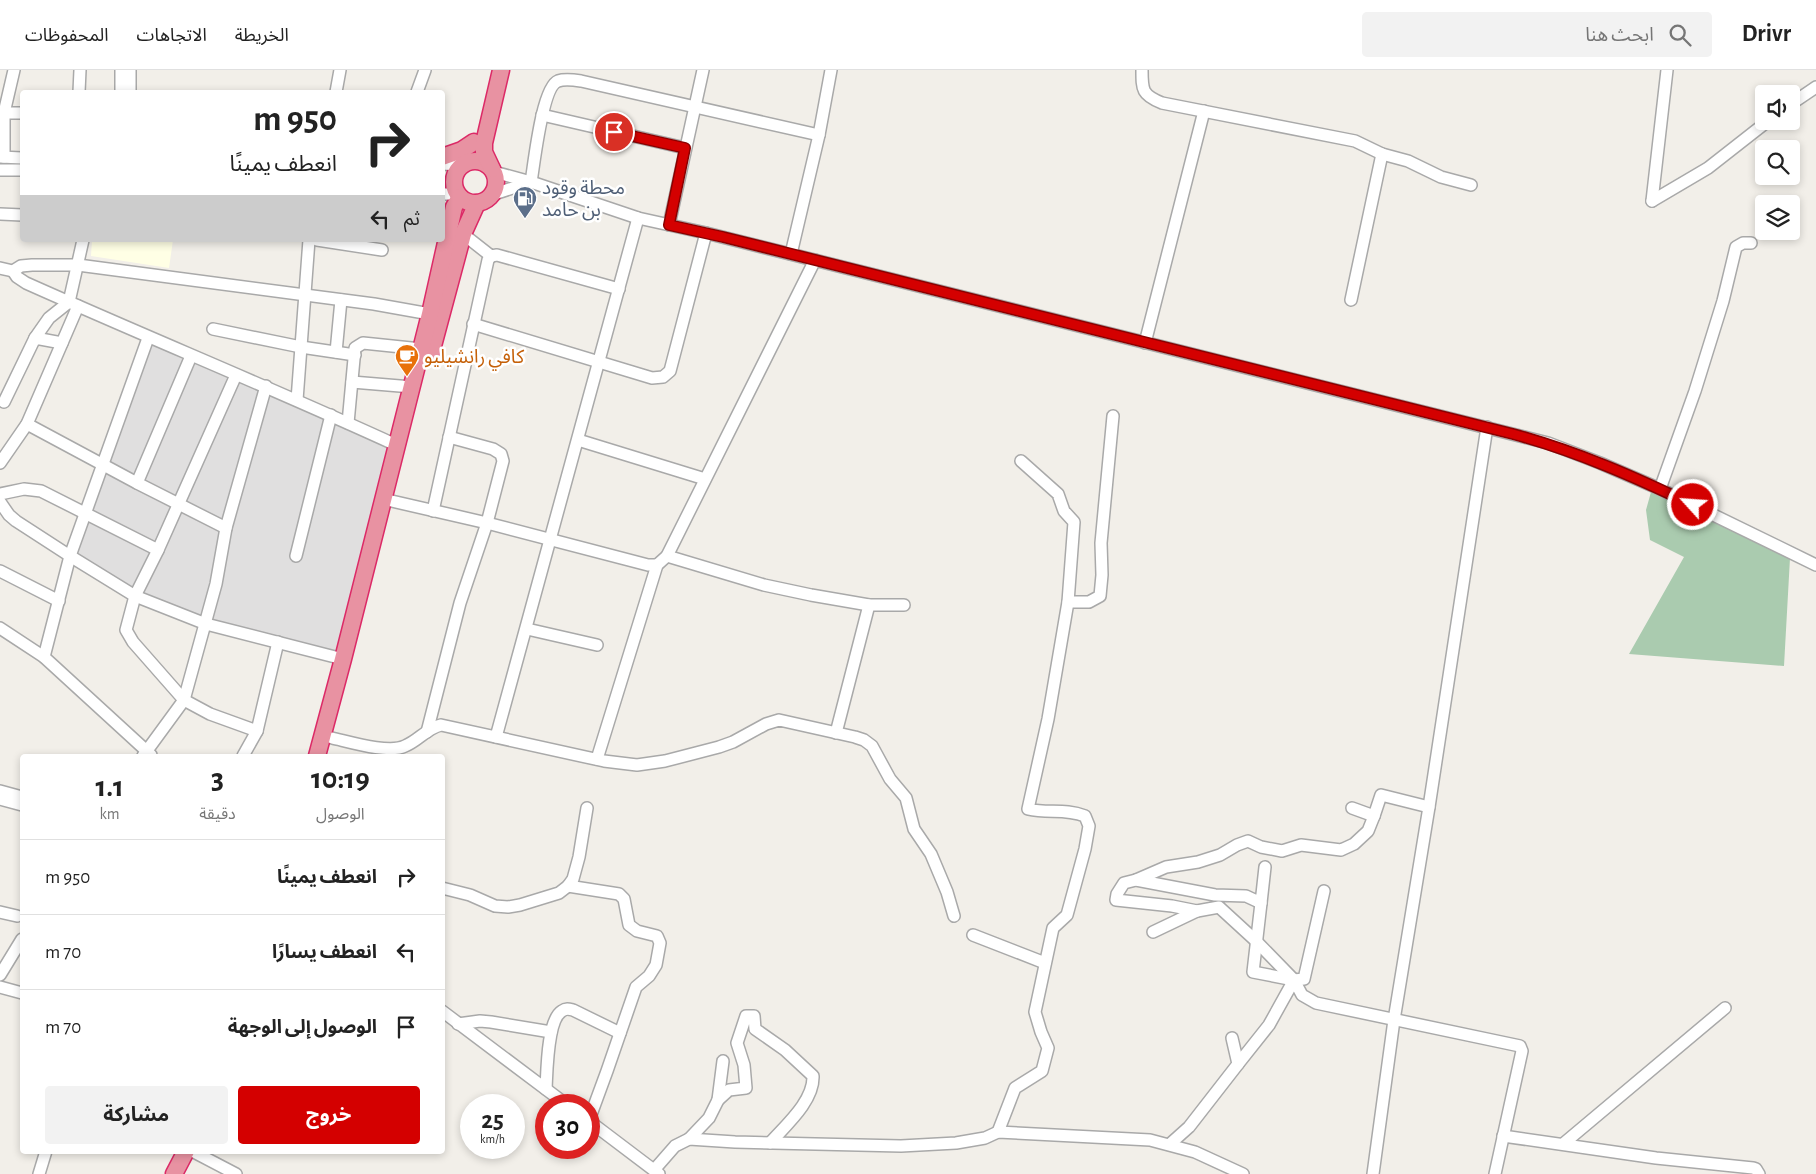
<!DOCTYPE html>
<html lang="ar">
<meta charset="utf-8">
<style>
:root{--surface:#fff;--page:#f2f2f2;--text:#222;--muted:#767676;--line:#e0e0e0;--accent:#d40000}
body{margin:0;font-family:"Alegreya Sans","Noto Sans Arabic",sans-serif;background:var(--page);color:var(--text);direction:rtl;height:100vh;display:flex;flex-direction:column;font-size:19px;white-space:nowrap}
*{box-sizing:border-box;margin:0}
p{font-size:16px;color:var(--muted)}
.icon{flex:none;width:28px;height:28px;fill:none;stroke:currentColor;stroke-width:2;stroke-linecap:round;stroke-linejoin:round}
.map{position:relative;flex:1;overflow:hidden;direction:ltr}
.panel{position:absolute;left:20px;top:684px;width:425px;height:400px;display:flex;flex-direction:column;background:var(--surface);border-radius:5px;box-shadow:0 2px 8px #0003;direction:rtl}
.panel>*{flex:none}
.top-card{position:absolute;left:20px;top:20px;width:425px;height:152px;border-radius:5px;box-shadow:0 2px 8px #0003;direction:rtl;background:#fff;color:var(--text);overflow:hidden}
.tools{position:absolute;left:1755px;top:15px;display:grid;gap:10px}
.tools a{display:grid;place-items:center;width:45px;height:45px;border-radius:5px;background:var(--surface);box-shadow:0 2px 8px #0003;font-size:25px}
.speed{position:absolute;left:460px;top:1024px;display:flex;gap:10px;font-size:25px;font-weight:700;text-align:center}
.speed>*{display:grid;place-content:center;width:65px;height:65px;border-radius:50%;background:var(--surface);box-shadow:0 2px 8px #0003;line-height:1}
.speed small{font-size:12px;font-weight:400}
.speed .limit{border:8px solid #d22;background:#fff;color:#111}
.pin{position:absolute;display:grid;place-items:center;width:42px;height:42px;color:#fff;margin:-21px;border:2px solid #fff;border-radius:50%;box-shadow:0 1px 5px #0007}
.me{position:absolute;width:55px;margin:-28px;rotate:296deg;stroke-linejoin:round;filter:drop-shadow(0 0 4px #0008)}
.turn{display:flex;align-items:center;gap:18px;height:105px;padding:0 25px;font-size:22px}
.turn .icon{width:65px;height:65px;stroke-width:2.5}
.turn b{display:block;font-size:35px;line-height:42px}
.then{display:flex;align-items:center;height:48px;padding:0 25px;background:#0003;gap:10px;font-size:19px}
.eta{display:flex;justify-content:space-evenly;align-items:center;height:85px;text-align:center}
.eta b{font-size:30px;font-weight:700;line-height:35px}
.button{display:flex;gap:10px;margin-top:auto;padding:10px 25px}
.button a{flex:1;height:58px;border-radius:5px;background:var(--accent);color:#fff;font-size:20px;font-weight:700;line-height:58px;text-align:center}
.button a+a{background:var(--page);color:var(--text)}
ul{padding:0;list-style:none}
li{display:flex;align-items:center;gap:15px;height:75px;padding:0 25px;border-top:1px solid var(--line)}
li div{flex:1}
li b{display:block;font-size:19px}
li em{font-style:normal}
header{display:flex;align-items:center;gap:30px;box-sizing:border-box;height:70px;padding:0 25px;background:var(--surface);border-bottom:1px solid var(--line)}
header strong{font-size:24px}
nav{display:flex;gap:28px;margin-inline-start:auto;font-size:18px}
.search{width:350px;height:45px;background:var(--page);display:flex;align-items:center;gap:12px;box-sizing:border-box;padding:0 18px;border-radius:5px;color:var(--muted);font-size:19px}
.map>svg:first-child{display:block}
.residential{fill:#e0dfdf}
.education{fill:#ffffe5}
.cemetery{fill:#aacbaf}
.lines{fill:none;stroke-linecap:round;stroke-linejoin:round}
.minor-casing{stroke:#a9a9a9;stroke-width:14}
.highway-casing{stroke:#dc2a67;stroke-width:19}
.minor{stroke:#fff;stroke-width:11}
.highway{stroke:#e892a2;stroke-width:16}
.route-casing{stroke:#8a0000;stroke-width:12}
.route{stroke:#d40000;stroke-width:9}
.labels{text-anchor:middle;stroke-width:5;stroke-linejoin:round;paint-order:stroke}
.service-label{font-size:19px;fill:#4e5e75;stroke:#fff;text-anchor:start}
.food-label{font-size:19px;fill:#c56008;stroke:#fff;text-anchor:start}
</style>
<header>
<strong>Drivr</strong>
<div class="search"><svg class="icon" aria-label="search" viewBox="0 0 24 24"><circle cx="10" cy="10" r="6"/><path d="M15 15l6 6"/></svg>ابحث هنا</div>
<nav><a>الخريطة</a><a>الاتجاهات</a><a>المحفوظات</a></nav>
</header>
<div class="map">
<svg width="1816" height="1104" viewBox="0 0 1816 1104">
<rect width="100%" height="100%" fill="#f2efe9"/>
<polygon class="residential" points="149,272 392,375 339,584 203,547 131,518 75,484"/>
<polygon class="education" points="92,170 173,170 169,198 91,186"/>
<polygon class="cemetery" points="1651,422 1790,488 1784,596 1629,584 1684,487 1650,470 1646,440"/>
<g class="lines">
<g class="minor-casing">
<g id="minor">
<polyline points="130,0 130,22"/>
<path d="M1142,0C1142,20 1142,25 1162,33L1355,71L1382,84L1408,91L1441,107L1471,115"/>
<polyline points="79,22 80,0"/>
<polyline points="121,22 121,0"/>
<polyline points="336,22 340,0"/>
<polyline points="417,22 425,0"/>
<polyline points="1791,34 1816,17"/>
<polyline points="4,43 22,43"/>
<polyline points="542,45 685,78"/>
<polyline points="0,87 22,88"/>
<polyline points="4,87 4,43 14,0"/>
<polyline points="442,94 461,95"/>
<polyline points="0,100 22,100"/>
<polyline points="494,102 531,112 638,148 706,163 1548,373 1600,393 1660,419 1816,495"/>
<path d="M531,112C534,95 542,17 558,11C564,9 574,10 581,11L819,65"/>
<polyline points="442,124 457,124"/>
<polyline points="491,125 531,112"/>
<polyline points="1652,131 1708,98 1768,51"/>
<polyline points="1652,131 1667,0"/>
<polyline points="0,144 22,145"/>
<polyline points="669,155 703,0"/>
<polyline points="463,164 491,186 497,185 619,219"/>
<polyline points="317,170 382,180"/>
<polyline points="791,184 819,65 831,0"/>
<polyline points="0,198 13,201 21,196 32,195 78,195 374,234 430,244"/>
<path d="M13,201L17,207L26,213C149,268 274,319 396,375"/>
<polyline points="1351,230 1382,84"/>
<polyline points="473,254 652,308 663,307 670,301 706,163"/>
<polyline points="213,259 301,277 355,285"/>
<polyline points="35,268 49,248 69,232 83,170"/>
<polyline points="1145,273 1204,41"/>
<polyline points="336,282 341,230"/>
<polyline points="236,305 158,480 135,526 126,560 133,572 184,630 210,644 257,661"/>
<polyline points="352,312 412,317"/>
<polyline points="297,330 309,170"/>
<polyline points="4,332 35,268 62,273"/>
<polyline points="348,353 355,278 363,273 421,279"/>
<polyline points="27,354 137,413 226,458"/>
<polyline points="578,370 705,409"/>
<polyline points="0,393 27,354 78,236"/>
<polyline points="137,413 191,286"/>
<polyline points="1660,419 1695,321 1723,231 1736,177 1743,173 1751,173"/>
<polyline points="0,424 24,419 41,421 158,480"/>
<polyline points="383,429 487,453 648,495 657,495"/>
<polyline points="0,432 9,445 16,451 70,486 135,526 206,554 343,589"/>
<polyline points="433,441 488,190 491,186"/>
<polyline points="296,486 331,345"/>
<polyline points="667,486 764,515 811,525 869,535 904,535"/>
<polyline points="0,501 59,531"/>
<polyline points="1068,532 1089,532 1100,526 1102,505 1101,473 1113,346"/>
<polyline points="0,558 44,587 151,685"/>
<polyline points="527,559 597,575"/>
<polyline points="44,587 70,486 148,268"/>
<polyline points="427,662 460,533 487,453 503,391 501,384 493,379 449,367"/>
<polyline points="836,663 869,535"/>
<polyline points="496,667 638,148"/>
<path d="M332,668C350,672 389,684 405,676C418,671 427,658 441,655L604,691L637,695L665,691L719,677L733,672L766,654L779,650L855,667L864,670L872,676L890,709L906,728L914,759L931,784L947,822L954,846"/>
<polyline points="143,686 184,630 216,514 226,458 266,316"/>
<polyline points="243,686 257,661 278,572"/>
<polyline points="597,689 657,495 667,486 815,190"/>
<polyline points="0,721 22,727"/>
<polyline points="0,729 22,735"/>
<polyline points="1352,738 1374,746 1381,725 1429,737"/>
<polyline points="1136,810 1166,797 1198,792 1220,785 1237,775 1248,771 1261,777 1282,781 1301,775 1341,780 1354,774 1368,761 1374,746"/>
<polyline points="568,816 619,824 624,829 629,855 637,861 657,866 660,873 656,895 649,906 636,917 607,1001 589,1050"/>
<polyline points="442,818 470,825 495,836 508,837 520,835 559,823 568,816 573,809 579,787 587,738"/>
<polyline points="1261,833 1253,902 1294,910 1304,909 1324,821"/>
<polyline points="0,842 17,846"/>
<polyline points="1153,862 1197,841"/>
<polyline points="973,865 1045,893"/>
<polyline points="0,905 22,869"/>
<polyline points="1294,910 1302,925 1316,933 1520,976 1522,981 1495,1104"/>
<polyline points="0,917 22,923"/>
<polyline points="442,941 567,1035"/>
<polyline points="458,954 480,951 491,952 551,962"/>
<polyline points="1238,994 1269,955 1294,910 1255,870 1219,837 1197,841 1172,836 1116,830 1117,824 1124,813 1136,810 1215,825 1246,826 1261,833 1265,797"/>
<path d="M546,1019C547,1002 547,950 562,941C566,938 569,939 573,940L620,963"/>
<polyline points="718,1030 723,991"/>
<polyline points="589,1051 659,1104"/>
<path d="M998,1062L1015,1018L1042,1001L1048,978L1041,962L1035,942L1053,858L1067,845L1085,779L1089,756L1085,746C1064,738 1048,744 1028,739L1048,649L1068,532L1074,452L1064,441L1058,424L1021,391"/>
<polyline points="1503,1066 1656,1088 1753,1098 1756,1099 1759,1104"/>
<path d="M689,1069L709,1048L718,1030L729,1020L746,1018L744,995L737,973L746,946H754L755,959L785,980L813,1006C814,1031 786,1055 770,1073"/>
<polyline points="1170,1074 1189,1057 1238,994 1232,968"/>
<polyline points="1563,1074 1725,938"/>
<polyline points="192,1081 236,1104"/>
<polyline points="654,1100 675,1076 689,1069 735,1072 901,1076 956,1073 985,1068 998,1062 1150,1070 1195,1082 1243,1104"/>
<polyline points="39,1104 46,1081"/>
<polyline points="1373,1104 1394,950 1429,737 1487,357"/>
</g>
</g>
<g class="highway-casing">
<g id="highway">
<polyline points="442,87 462,80 474,72"/>
<circle cx="475" cy="112" r="21"/>
<polyline points="492,99 484,82 484,73 501,0"/>
<polyline points="430,287 463,164 477,133"/>
<polyline points="317,686 343,589 430,244 454,137 460,127"/>
<polyline points="174,1104 186,1081"/>
</g>
</g>
<use href="#minor" class="minor"/>
<use href="#highway" class="highway"/>
</g>
<g class="lines">
<g class="route-casing">
<path id="route" d="M614,62L685,78L669,155L723,167L1513,364C1576,381 1635,407 1693,435"/>
</g>
<use href="#route" class="route"/>
</g>
<defs>
<g id="fuel-pin" transform="scale(1.25)"><path d="M0 17L-7.5 6A9.5 9.5 0 1 1 7.5 6Z" fill="#5c6f8a" stroke="#fff"/><path d="M-5.5-6h7V0h2V4h1.3V-2.5L3-4.5l.8-.8L6-3V5H2.5V1h-1V6h-7ZM-4.2-4.7v3.2H.2V-4.7Z" fill="#fff"/></g>
<g id="cafe-pin" transform="scale(1.25)"><path d="M0 17L-7.5 6A9.5 9.5 0 1 1 7.5 6Z" fill="#e8710a" stroke="#fff"/><path d="M-5.5-4.5H6V0H3Q3 3.5 0 3.5H-2.5Q-5.5 3.5-5.5 0ZM3-3.2v2h1.7v-2ZM-6 4.5H4V6H-6Z" fill="#fff"/></g>
</defs>
<g fill-rule="evenodd">
<use href="#fuel-pin" x="525" y="128"/>
<use href="#cafe-pin" x="407" y="286"/>
</g>
<g class="labels">
<g class="service-label">
<text x="542" y="124">محطة وقود<tspan x="542" dy="22">بن حامد</tspan></text>
</g>
<g class="food-label">
<text x="424" y="293">كافي رانشيليو</text>
</g>
</g>
</svg>
<div class="tools">
<a><svg class="icon" aria-label="sound" viewBox="0 0 24 24"><path d="M4 9h4l5-4v14l-5-4H4zM17 9q2 3 0 6"/></svg></a>
<a><svg class="icon" aria-label="search" viewBox="0 0 24 24"><circle cx="10" cy="10" r="6"/><path d="M15 15l6 6"/></svg></a>
<a><svg class="icon" aria-label="layers" viewBox="0 0 24 24"><path d="M12 4l9 5-9 5-9-5zM3 14l9 5 9-5"/></svg></a>
</div>
<div class="speed"><div>25<small>km/h</small></div><div class="limit">30</div></div>
<div class="pin" style="left:614px;top:62px;background:#d93025"><svg class="icon" aria-label="arrive" viewBox="0 0 24 24"><path d="M6 21V4h12l-3 4 3 4H6"/></svg></div>
<svg class="me" style="left:1693px;top:435px" viewBox="-20 -20 40 40"><circle r="17" fill="#d40000" stroke="#fff" stroke-width="3"/><path d="M0-11L8 9 0 5-8 9z" fill="#fff"/></svg>
<div class="top-card">
<div class="turn"><svg class="icon" aria-label="right" viewBox="0 0 24 24"><path d="M7 20v-9h11M14 6l5 5-5 5"/></svg><div><b>950 m</b>انعطف يمينًا</div></div>
<div class="then">ثم<svg class="icon" aria-label="left" viewBox="0 0 24 24"><path d="M17 20v-9H6M10 6l-5 5 5 5"/></svg></div>
</div>
<section class="panel">
<div class="eta">
<div><b>10:19</b><p>الوصول</p></div>
<div><b>3</b><p>دقيقة</p></div>
<div><b>1.1</b><p>km</p></div>
</div>
<ul>
<li><svg class="icon" aria-label="right" viewBox="0 0 24 24"><path d="M7 20v-9h11M14 6l5 5-5 5"/></svg><div><b>انعطف يمينًا</b></div><em>950 m</em></li>
<li><svg class="icon" aria-label="left" viewBox="0 0 24 24"><path d="M17 20v-9H6M10 6l-5 5 5 5"/></svg><div><b>انعطف يسارًا</b></div><em>70 m</em></li>
<li><svg class="icon" aria-label="arrive" viewBox="0 0 24 24"><path d="M6 21V4h12l-3 4 3 4H6"/></svg><div><b>الوصول إلى الوجهة</b></div><em>70 m</em></li>
</ul>
<div class="button"><a>خروج</a><a>مشاركة</a></div>
</section>
</div>
